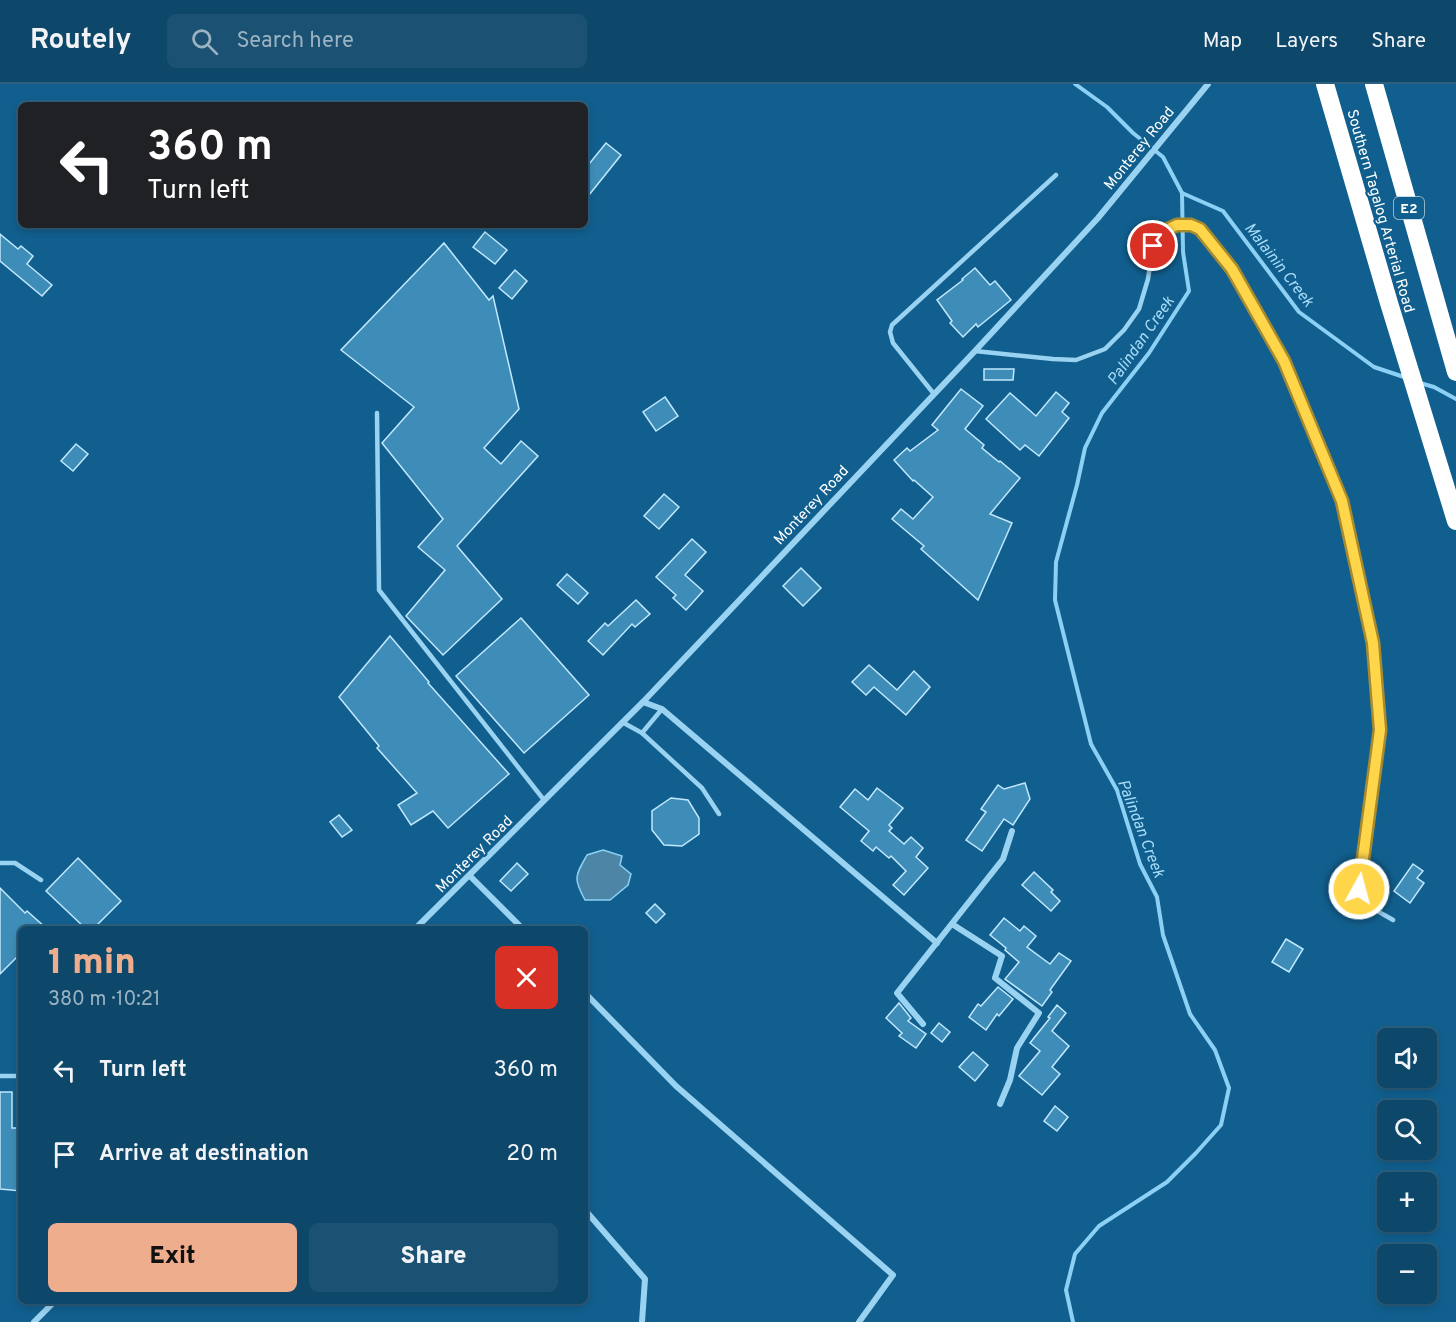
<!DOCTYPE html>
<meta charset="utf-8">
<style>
:root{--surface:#0d476a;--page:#1b5172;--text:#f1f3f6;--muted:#9ab2c1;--line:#2d5f7e;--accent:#eead8d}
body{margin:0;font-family:Overpass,sans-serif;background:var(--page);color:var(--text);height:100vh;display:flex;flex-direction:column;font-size:22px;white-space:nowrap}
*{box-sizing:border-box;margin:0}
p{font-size:20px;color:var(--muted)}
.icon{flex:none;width:33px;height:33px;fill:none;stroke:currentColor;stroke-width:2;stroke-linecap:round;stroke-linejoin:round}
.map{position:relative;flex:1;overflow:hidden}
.sheet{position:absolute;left:18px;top:842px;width:570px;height:378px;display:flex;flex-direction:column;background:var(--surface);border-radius:9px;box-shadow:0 3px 9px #0003,0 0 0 2px var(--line)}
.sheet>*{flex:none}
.banner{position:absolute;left:18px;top:18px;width:570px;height:126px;border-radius:9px;box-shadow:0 3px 9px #0003,0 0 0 2px var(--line);background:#202124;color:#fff;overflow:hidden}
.buttons{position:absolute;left:1377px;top:944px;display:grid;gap:12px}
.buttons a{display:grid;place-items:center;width:60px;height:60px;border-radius:9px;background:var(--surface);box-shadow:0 3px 9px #0003,0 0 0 2px var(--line);font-size:30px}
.pin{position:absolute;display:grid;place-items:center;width:51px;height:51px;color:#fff;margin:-26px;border:3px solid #fff;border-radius:50%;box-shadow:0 2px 6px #0007}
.me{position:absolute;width:66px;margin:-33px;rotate:7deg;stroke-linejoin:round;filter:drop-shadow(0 0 4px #0008)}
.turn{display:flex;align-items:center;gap:21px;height:126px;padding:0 30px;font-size:27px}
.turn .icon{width:78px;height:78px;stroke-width:2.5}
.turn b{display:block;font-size:42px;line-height:51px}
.round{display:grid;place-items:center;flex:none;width:63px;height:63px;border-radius:9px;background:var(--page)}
.overview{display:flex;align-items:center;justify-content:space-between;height:102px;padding:0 30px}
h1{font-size:36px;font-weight:800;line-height:45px;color:var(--accent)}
.primary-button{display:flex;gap:12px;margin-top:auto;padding:12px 30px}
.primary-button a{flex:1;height:69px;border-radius:9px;background:var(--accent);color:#111;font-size:24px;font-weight:800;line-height:69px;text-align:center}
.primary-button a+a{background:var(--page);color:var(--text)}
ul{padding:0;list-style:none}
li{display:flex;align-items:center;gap:18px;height:84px;padding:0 30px}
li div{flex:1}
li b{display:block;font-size:22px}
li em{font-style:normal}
header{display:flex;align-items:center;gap:36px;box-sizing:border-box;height:84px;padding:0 30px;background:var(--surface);border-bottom:2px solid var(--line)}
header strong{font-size:28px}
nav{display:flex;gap:33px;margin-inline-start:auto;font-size:21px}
.search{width:420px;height:54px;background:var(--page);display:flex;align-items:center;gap:15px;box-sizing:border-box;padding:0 21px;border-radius:9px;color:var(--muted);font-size:22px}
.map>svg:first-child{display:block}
.water{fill:#4c85a6;stroke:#8cd1f5;stroke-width:1.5}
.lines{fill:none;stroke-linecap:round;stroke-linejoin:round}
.stream{stroke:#8cd1f5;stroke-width:4}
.building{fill:#3e8db8;stroke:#c1e8fd;stroke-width:1.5}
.service{stroke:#9ad3f2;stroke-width:4.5}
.minor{stroke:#9ad3f2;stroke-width:6}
.motorway{stroke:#fff;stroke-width:18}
.route-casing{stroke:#a68a30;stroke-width:15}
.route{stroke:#ffd54a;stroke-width:10}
.labels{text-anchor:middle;stroke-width:4.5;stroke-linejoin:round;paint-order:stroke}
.shield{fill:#115f8e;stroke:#b8cfdd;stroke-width:1.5}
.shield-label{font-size:14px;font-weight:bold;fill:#fff}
.street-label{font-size:15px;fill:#fff;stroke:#115f8e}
.water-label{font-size:16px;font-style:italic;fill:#a6dcf9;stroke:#115f8e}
</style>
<header>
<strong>Routely</strong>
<div class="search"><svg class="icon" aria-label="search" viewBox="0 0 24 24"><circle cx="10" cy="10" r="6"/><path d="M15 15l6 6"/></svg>Search here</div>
<nav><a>Map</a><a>Layers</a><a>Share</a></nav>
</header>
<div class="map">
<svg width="1456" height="1238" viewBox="0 0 1456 1238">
<rect width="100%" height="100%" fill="#115f8e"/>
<path class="water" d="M603,766L622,772L620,781L631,790L628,801L610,816H585C573,794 575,792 587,771Z"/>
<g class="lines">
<g class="stream">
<polyline points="1182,109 1223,127 1299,228 1374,283 1404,293"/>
<polyline points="1420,299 1434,303 1456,315"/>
<polyline points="1073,1238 1066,1206 1075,1170 1099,1142 1167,1098 1196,1069 1221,1041 1229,1004 1215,966 1190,930 1163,851 1157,813 1140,780 1117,706 1091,660 1055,516 1056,478 1077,401 1085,364 1102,329 1149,269 1189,207 1183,168 1182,109 1163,73 1133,49 1107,23 1075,0"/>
</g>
</g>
<g class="building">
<polygon points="606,59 621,71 585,116 585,85"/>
<polygon points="485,148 507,166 495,180 473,163"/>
<polygon points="0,150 18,165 21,162 33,172 27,180 52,201 42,212 0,177"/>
<polygon points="444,159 489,216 493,212 519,325 484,364 501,380 521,357 538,372 457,462 502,515 443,571 406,532 445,486 418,463 443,435 382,359 414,323 341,266"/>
<polygon points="975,184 990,201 995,197 1011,216 978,243 976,240 963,253 950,239 952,237 937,216 963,196 962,195"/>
<polygon points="515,186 527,197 512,215 499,204"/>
<polygon points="984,285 1014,285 1013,296 984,296"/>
<polygon points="961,305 983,322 965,345 984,361 982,364 999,378 1000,377 1020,394 990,430 1012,439 978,516 921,465 924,462 892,435 901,425 913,435 933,413 914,396 913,397 894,376 907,364 910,367 938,346 932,341"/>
<polygon points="1056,308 1069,319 1062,328 1069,334 1039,372 1025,361 1020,366 986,335 1010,309 1036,332"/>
<polygon points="665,313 678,332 656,347 643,328"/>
<polygon points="76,360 88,370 73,387 61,377"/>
<polygon points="664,410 679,423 659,445 644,432"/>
<polygon points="692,455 706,468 685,491 703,507 686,526 673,514 676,511 656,493"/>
<polygon points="801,484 821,504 803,522 783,502"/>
<polygon points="567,490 588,509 578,520 557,501"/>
<polygon points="636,516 650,530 635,543 632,540 603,571 588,557 605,539 608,542"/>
<polygon points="521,534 589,611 524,669 456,592"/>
<polygon points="390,552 429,598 428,599 509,690 448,744 433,727 411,741 398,721 417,709 377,664 379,662 339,613"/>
<polygon points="869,581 897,606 914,587 930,603 906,631 874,603 866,611 852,598"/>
<polygon points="1025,699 1030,715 1013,741 1004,735 982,767 966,756 986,728 981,725 998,701 1004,705"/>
<polygon points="877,704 903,724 889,741 892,744 889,747 904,760 911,753 923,764 916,773 928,784 904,811 893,801 906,787 891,772 889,774 876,763 873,767 861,757 869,747 840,723 855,705 868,716"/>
<polygon points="671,714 688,716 699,734 699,750 682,762 664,761 652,746 652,727"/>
<polygon points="339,731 352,746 342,753 330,738"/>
<polygon points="78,774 121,817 94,844 85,844 46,807"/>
<polygon points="517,779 528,790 511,807 500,797"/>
<polygon points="1413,780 1423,787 1417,794 1424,799 1410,819 1394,807"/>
<polygon points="1034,788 1053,806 1051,808 1060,817 1051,827 1022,801"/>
<polygon points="0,804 25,829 27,827 46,844 21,844 21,869 0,890"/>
<polygon points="655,820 665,830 656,839 646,829"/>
<polygon points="1004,834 1020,847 1024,842 1036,852 1027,863 1050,880 1059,869 1071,877 1050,906 1052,908 1042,922 1005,895 1019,878 1005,866 1006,864 990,851"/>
<polygon points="1286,855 1303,865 1289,888 1272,878"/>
<polygon points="998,903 1013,915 999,932 997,930 986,946 969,933 978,920 981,922"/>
<polygon points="899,919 911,934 908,937 926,950 916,964 899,952 902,949 886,934"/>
<polygon points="1057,921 1066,929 1052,947 1069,962 1052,983 1060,990 1042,1011 1019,992 1040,967 1030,959 1050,934 1048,933"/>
<polygon points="939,939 950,948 942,958 931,949"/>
<polygon points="973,968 988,981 975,997 959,983"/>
<polygon points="0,1008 12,1008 12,1044 21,1044 21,1107 0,1105"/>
<polygon points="1055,1022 1068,1033 1057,1047 1044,1037"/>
</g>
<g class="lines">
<g class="service">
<path d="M975,267L1053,275L1076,276L1105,265L1124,246L1139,225L1148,195L1153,162L1164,147L1177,141H1191L1200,145L1232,185L1284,277L1342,417L1373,559L1380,646L1359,805C1365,823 1378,827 1393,836"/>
<polyline points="934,310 893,259 890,248 892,241 1056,91"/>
<polyline points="377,329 379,506 544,716"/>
<polyline points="622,638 642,649 702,704 719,730"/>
<polyline points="642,649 662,625"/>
<polyline points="0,779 15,779 41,796"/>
<polyline points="0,992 21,992"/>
</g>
<g class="minor">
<polyline points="643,618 662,625 937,859"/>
<polyline points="470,792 522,844"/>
<polyline points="952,840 1002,872 995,894 1039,929 1017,964 1010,996 1000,1020"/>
<polyline points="416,844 643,618 975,267 1098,134 1208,0"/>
<polyline points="585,909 676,1002 893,1191 859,1238"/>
<polyline points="923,940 897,909 1003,775 1012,747"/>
<polyline points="585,1126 645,1195 642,1238"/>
<polyline points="34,1238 56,1216"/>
</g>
<g class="motorway">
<polyline points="1325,0 1389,219 1456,437"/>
<polyline points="1374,0 1456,288"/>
</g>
</g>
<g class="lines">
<g class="route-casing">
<polyline id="route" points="1153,162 1164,147 1177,141 1191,141 1200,145 1232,185 1284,277 1342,417 1373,559 1380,646 1359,805"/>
</g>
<use href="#route" class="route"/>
</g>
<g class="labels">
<rect class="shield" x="1394" y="113" width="30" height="22" rx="4.5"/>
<g class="shield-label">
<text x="1409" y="129">E2</text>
</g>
<g class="street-label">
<text transform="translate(1139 64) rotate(-51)" y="5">Monterey Road</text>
<text transform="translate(1381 127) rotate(74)" y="5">Southern Tagalog Arterial Road</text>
<text transform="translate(811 421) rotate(-47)" y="5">Monterey Road</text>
<text transform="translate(474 770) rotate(-45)" y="5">Monterey Road</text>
</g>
<g class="water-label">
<text transform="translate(1280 180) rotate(52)" y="6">Malainin Creek</text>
<text transform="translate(1140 256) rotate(-55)" y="6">Palindan Creek</text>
<text transform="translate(1142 744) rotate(69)" y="6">Palindan Creek</text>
</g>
</g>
</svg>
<div class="buttons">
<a><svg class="icon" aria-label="sound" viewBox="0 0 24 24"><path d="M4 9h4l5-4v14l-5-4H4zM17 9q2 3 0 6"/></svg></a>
<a><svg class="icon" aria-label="search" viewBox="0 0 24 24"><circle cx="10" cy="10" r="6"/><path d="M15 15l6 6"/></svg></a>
<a>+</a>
<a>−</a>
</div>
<div class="pin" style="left:1153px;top:162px;background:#d93025"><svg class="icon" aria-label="arrive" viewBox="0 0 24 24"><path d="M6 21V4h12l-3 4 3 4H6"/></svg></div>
<svg class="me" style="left:1359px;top:805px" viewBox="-20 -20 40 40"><circle r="17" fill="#ffd54a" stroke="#fff" stroke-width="3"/><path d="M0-11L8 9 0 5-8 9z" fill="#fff"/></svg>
<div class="banner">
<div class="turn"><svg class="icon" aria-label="left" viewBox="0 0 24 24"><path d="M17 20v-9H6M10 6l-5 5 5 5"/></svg><div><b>360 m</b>Turn left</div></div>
</div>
<section class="sheet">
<div class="overview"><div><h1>1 min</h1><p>380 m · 10:21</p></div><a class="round" style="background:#d93025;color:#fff"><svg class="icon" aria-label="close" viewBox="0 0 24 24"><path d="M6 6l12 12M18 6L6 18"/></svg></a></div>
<ul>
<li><svg class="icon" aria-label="left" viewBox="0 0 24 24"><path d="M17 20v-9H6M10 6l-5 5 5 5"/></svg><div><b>Turn left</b></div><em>360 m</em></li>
<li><svg class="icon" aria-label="arrive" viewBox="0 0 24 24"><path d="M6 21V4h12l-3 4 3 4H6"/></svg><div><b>Arrive at destination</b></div><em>20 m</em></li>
</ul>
<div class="primary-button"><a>Exit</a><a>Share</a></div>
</section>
</div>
